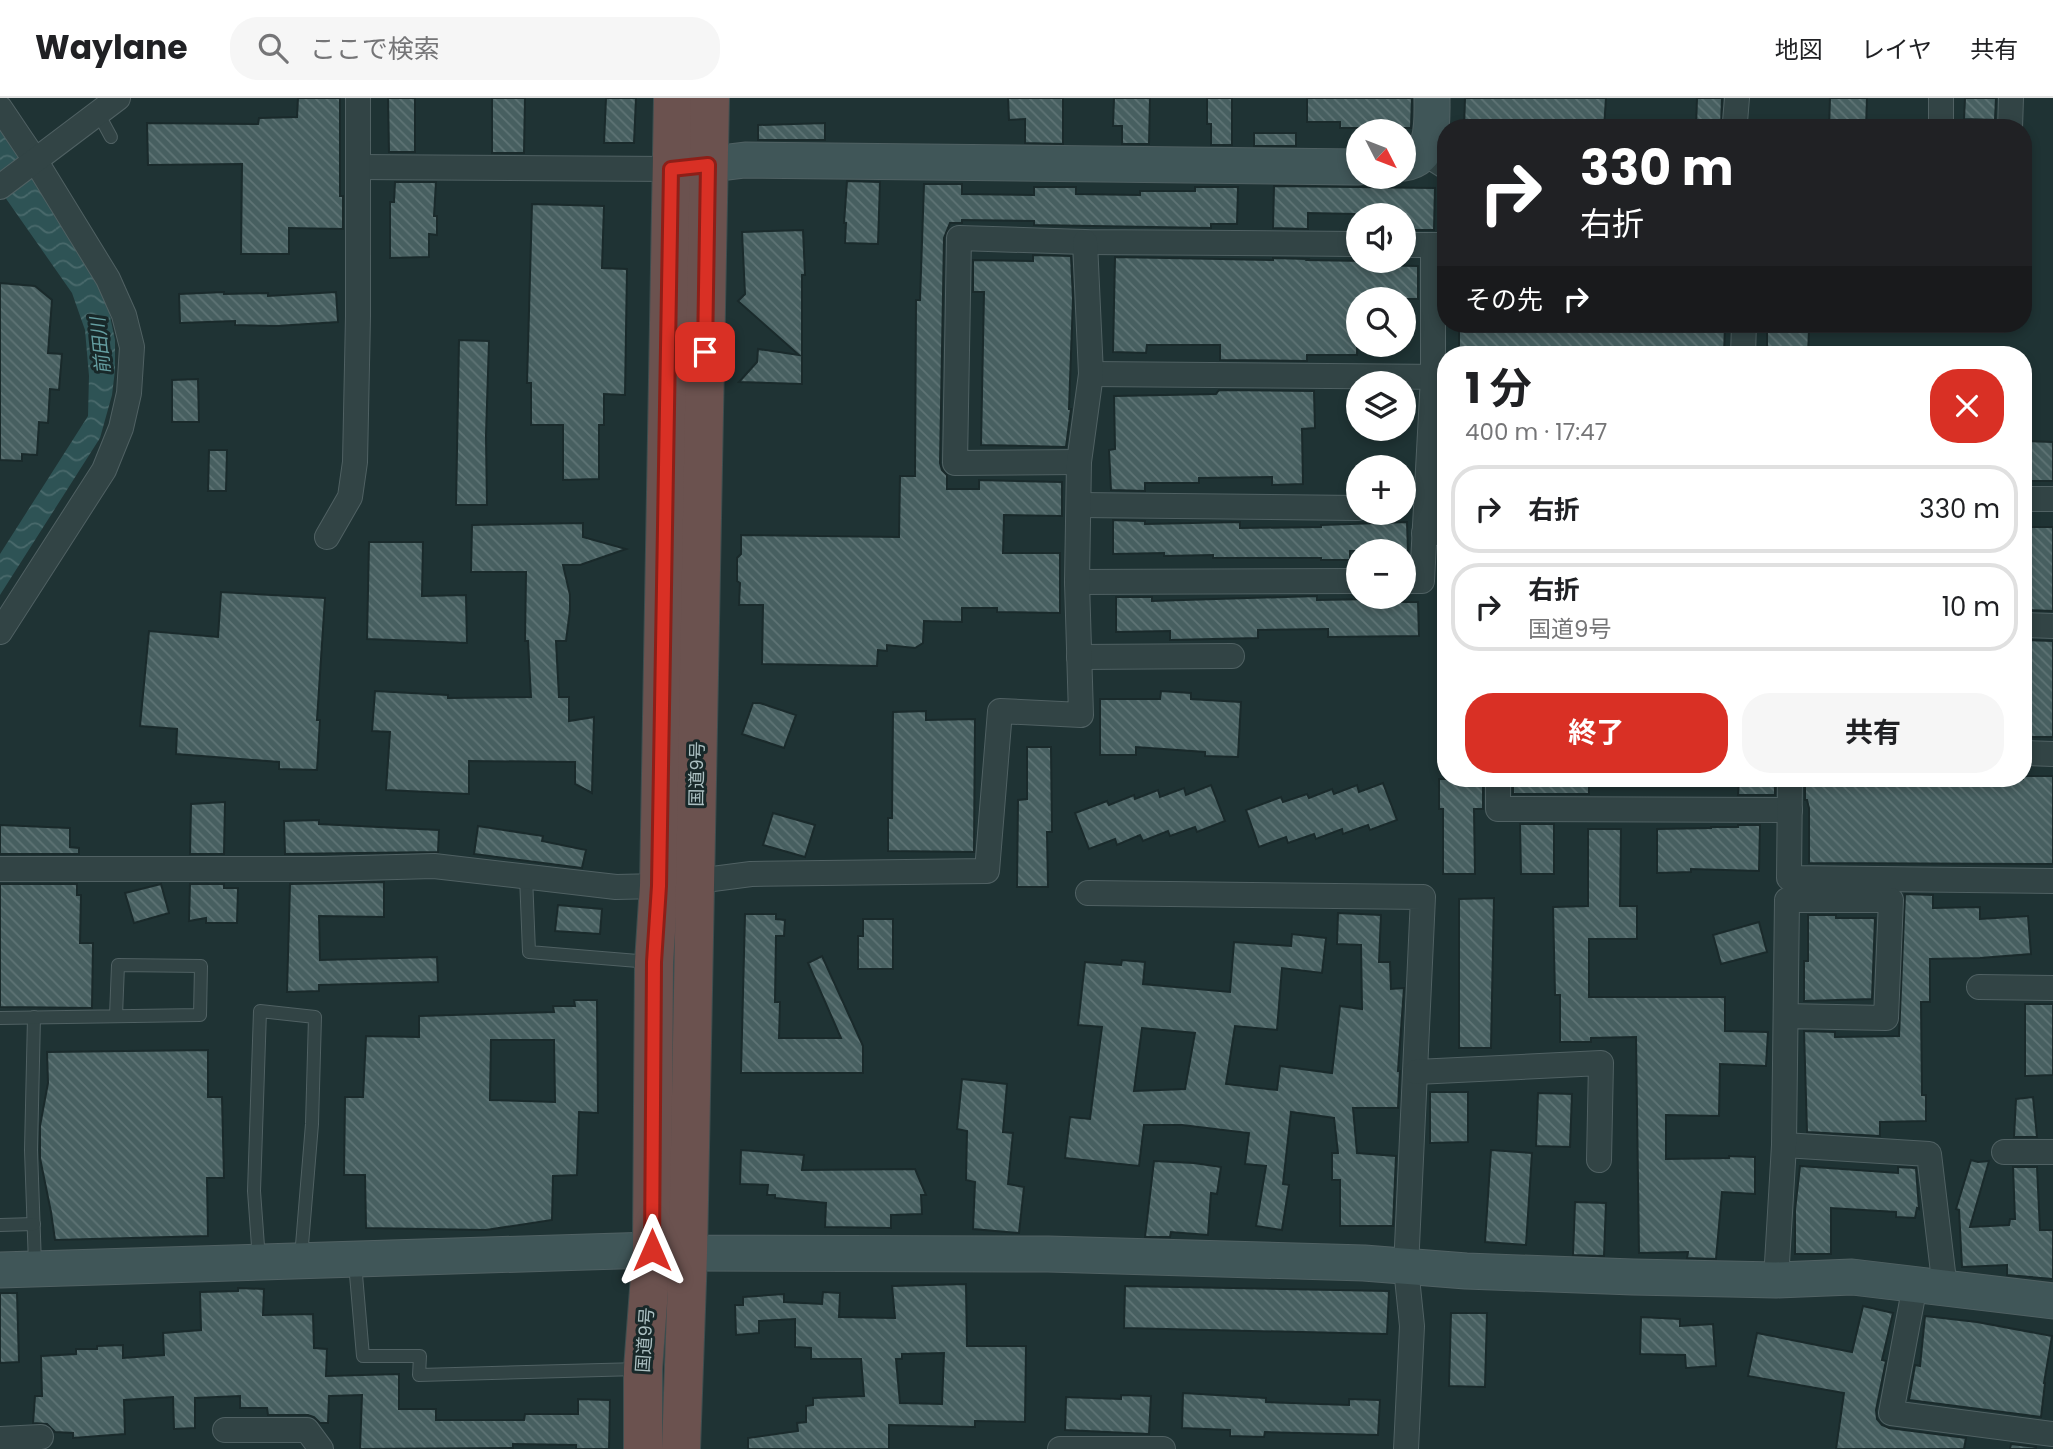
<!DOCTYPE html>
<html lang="ja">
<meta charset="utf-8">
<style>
:root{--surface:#fff;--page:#f6f6f6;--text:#202124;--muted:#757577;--line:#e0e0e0;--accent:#d93025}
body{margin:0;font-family:Poppins,"Noto Sans JP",sans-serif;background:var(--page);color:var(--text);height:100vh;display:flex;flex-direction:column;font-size:26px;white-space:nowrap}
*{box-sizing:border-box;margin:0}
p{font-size:23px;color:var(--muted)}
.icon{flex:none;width:38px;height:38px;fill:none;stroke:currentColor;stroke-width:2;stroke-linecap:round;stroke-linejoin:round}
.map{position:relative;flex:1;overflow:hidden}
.drawer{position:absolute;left:1437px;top:248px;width:595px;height:441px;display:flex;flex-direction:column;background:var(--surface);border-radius:28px;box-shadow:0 4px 10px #0003}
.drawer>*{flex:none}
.banner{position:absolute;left:1437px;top:21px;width:595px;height:214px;border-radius:28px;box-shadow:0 4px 10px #0003;background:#202124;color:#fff;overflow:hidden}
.needle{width:46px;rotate:132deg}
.fabs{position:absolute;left:1346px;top:21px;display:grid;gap:14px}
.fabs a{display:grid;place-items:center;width:70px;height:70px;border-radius:50%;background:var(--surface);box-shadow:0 4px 10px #0003;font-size:35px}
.pin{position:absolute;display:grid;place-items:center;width:60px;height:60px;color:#fff;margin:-30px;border-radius:14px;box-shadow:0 4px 10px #0006}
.me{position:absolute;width:77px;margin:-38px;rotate:0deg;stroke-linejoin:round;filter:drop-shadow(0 0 5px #0008)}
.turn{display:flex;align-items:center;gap:24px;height:147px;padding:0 28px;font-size:32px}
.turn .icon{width:91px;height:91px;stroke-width:2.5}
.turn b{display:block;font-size:49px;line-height:60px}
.then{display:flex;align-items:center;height:66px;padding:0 28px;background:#0003;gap:14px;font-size:26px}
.round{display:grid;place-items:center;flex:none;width:74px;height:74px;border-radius:28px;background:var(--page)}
.head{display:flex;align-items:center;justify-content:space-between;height:119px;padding:0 28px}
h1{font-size:42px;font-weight:700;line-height:52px}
.button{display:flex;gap:14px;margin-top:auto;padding:14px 28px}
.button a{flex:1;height:80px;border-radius:28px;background:var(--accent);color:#fff;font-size:28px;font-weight:700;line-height:80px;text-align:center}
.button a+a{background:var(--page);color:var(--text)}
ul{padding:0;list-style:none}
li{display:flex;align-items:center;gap:21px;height:88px;margin:0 14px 10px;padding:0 14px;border:4px solid var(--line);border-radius:28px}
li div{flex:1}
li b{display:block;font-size:26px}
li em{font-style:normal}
header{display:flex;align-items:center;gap:42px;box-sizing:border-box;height:98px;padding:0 35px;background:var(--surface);border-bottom:2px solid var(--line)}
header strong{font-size:33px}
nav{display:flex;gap:38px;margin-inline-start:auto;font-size:24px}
.search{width:490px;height:63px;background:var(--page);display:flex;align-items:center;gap:18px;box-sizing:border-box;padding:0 24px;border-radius:28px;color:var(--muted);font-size:26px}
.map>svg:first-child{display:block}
.water{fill:url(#water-waves)}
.building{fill:url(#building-back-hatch);stroke:#1a2a2b;stroke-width:2;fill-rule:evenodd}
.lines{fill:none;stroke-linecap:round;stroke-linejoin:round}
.lane-casing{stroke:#506163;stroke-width:14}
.street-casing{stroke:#506163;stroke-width:26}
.secondary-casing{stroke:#506163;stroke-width:37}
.highway-casing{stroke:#3d4e4f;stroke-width:40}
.lane{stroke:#324445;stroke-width:12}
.street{stroke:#324445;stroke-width:24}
.secondary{stroke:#405658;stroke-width:35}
.highway{stroke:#6b524f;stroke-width:38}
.route-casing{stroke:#8d1f18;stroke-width:18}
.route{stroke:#d93025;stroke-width:12}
.labels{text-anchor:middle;stroke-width:6;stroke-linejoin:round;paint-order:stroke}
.street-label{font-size:18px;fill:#acc0c2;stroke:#182829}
.water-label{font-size:19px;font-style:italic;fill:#659ea1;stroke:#182829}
</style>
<header>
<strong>Waylane</strong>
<div class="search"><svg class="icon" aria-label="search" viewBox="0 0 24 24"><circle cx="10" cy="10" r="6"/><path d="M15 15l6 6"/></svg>ここで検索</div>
<nav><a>地図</a><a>レイヤ</a><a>共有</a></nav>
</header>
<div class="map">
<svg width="2053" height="1351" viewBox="0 0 2053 1351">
<defs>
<pattern id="water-waves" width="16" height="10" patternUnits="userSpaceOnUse" patternTransform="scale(1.75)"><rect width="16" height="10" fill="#2e5355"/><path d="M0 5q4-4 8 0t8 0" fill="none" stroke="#4a6a6c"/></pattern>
<pattern id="building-back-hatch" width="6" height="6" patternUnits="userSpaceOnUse" patternTransform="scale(1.75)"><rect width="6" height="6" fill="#475f60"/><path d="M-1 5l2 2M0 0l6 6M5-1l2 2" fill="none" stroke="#5f7475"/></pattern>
</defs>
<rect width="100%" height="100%" fill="#1f3334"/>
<polygon class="water" points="0,30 76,144 108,208 115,242 115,272 112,297 100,340 0,497 0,456 88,318 89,278 85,232 72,195 0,92"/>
<g class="building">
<polygon points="298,0 340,0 340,98 343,98 343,131 289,130 289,156 241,156 242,66 148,67 147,25 258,26 259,20 297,19"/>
<polygon points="388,0 415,0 415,54 389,54"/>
<polygon points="492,0 525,0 524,55 492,55"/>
<polygon points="606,0 636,0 634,45 604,45"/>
<polygon points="1008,0 1063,0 1063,46 1025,45 1025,21 1009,22"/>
<polygon points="1114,0 1150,0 1149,46 1122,46 1122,28 1113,28"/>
<polygon points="1207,0 1232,0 1232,47 1211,47 1211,26 1207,26"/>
<polygon points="1307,0 1412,0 1411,30 1340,30 1340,24 1307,24"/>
<polygon points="1465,0 1606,0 1604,30 1464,30"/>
<polygon points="1697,0 1722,0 1721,30 1696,30"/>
<polygon points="1830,0 1867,0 1866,30 1829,30"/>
<polygon points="1965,0 1996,0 1995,22 1964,21"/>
<polygon points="825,25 825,42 758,42 758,27"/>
<rect x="1254" y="35" width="42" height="13"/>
<polygon points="847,83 880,84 878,146 845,145 846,125 844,125"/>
<polygon points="395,84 436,84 434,118 437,118 437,137 429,136 429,159 390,160 390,104 394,104"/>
<polygon points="924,86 962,86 962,96 1034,97 1034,89 1076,89 1076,96 1140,97 1140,93 1195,93 1195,89 1238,89 1237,126 1211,126 1211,130 1034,127 1034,123 962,122 962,125 950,125 944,140 940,365 942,372 947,377 947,391 979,391 979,382 1062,384 1062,418 1004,417 1003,455 1060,455 1060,515 997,514 997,510 962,510 962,524 924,523 923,545 915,550 887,547 887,553 878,552 877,568 762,566 763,507 739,507 740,485 737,483 737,460 741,456 741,437 899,439 900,378 915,378 916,202 920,202"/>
<polygon points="1274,88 1435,90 1434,132 1404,132 1404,117 1308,115 1308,131 1273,130"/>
<polygon points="532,106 604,108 602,170 627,171 625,297 604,296 604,327 599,327 599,381 563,382 563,327 531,327 531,285 527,285"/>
<polygon points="803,132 805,177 802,177 802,286 739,284 757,264 758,251 799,257 738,203 745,196 742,134"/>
<polygon points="1033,157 1071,158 1073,201 1069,311 1071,311 1066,349 981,347 984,194 973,194 973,162 1033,163"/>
<polygon points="1115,159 1273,162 1273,160 1308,161 1307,162 1367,163 1367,167 1418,168 1418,201 1358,201 1357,257 1307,257 1307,263 1220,262 1220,247 1147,247 1146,255 1113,254"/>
<polygon points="0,185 35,188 52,202 48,255 62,256 59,292 50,291 48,325 39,324 37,357 22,356 22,363 0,362"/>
<polygon points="224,194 224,196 268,195 268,198 336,194 338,224 277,228 235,227 235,223 180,225 179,196"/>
<polygon points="1459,226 1580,229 1580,226 1613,226 1613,231 1687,231 1687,227 1725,227 1724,257 1524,257 1524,252 1459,251"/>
<polygon points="1767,232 1809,232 1808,257 1767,257"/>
<polygon points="459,242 489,243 486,338 487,407 456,407"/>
<polygon points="198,281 199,324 172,324 172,282"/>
<polygon points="1219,292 1314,293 1315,330 1302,331 1303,386 1272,387 1272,379 1199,380 1199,385 1145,385 1145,393 1111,392 1109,352 1115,351 1114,298 1216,296"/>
<polygon points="2023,343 2053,344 2053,383 2023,383"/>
<polygon points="209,352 227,352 226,393 208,393"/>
<polygon points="1113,422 1145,423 1145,426 1240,424 1240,430 1321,429 1321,427 1407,424 1408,453 1350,453 1350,462 1321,462 1321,460 1213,460 1213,457 1164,458 1164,455 1113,456"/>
<polygon points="583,425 583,439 626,451 580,467 563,467 570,497 570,512 566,543 556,543 559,599 569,599 569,623 594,619 592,695 575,686 575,664 469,663 469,696 386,692 390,634 372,633 375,593 448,597 448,600 531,599 528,543 525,543 526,474 471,474 472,427"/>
<polygon points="2023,429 2053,429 2053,513 2023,512"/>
<polygon points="369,444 423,444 422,498 466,497 467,545 367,541"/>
<polygon points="221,494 325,500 317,622 320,622 317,672 279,671 279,664 176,656 177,631 140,628 149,533 218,539"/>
<polygon points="1317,498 1317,502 1373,501 1373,504 1418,504 1419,538 1328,539 1328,531 1258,532 1258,540 1170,542 1170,533 1116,534 1116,499 1152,499 1152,503"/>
<polygon points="2023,542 2053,543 2053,639 2023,639"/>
<polygon points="1161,593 1191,595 1191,601 1241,604 1238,659 1205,658 1205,654 1136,649 1136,657 1100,657 1100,601 1160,601"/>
<polygon points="753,605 760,605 796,617 784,650 742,636"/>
<polygon points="926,613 926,622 975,621 974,754 888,753 888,720 892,720 893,614"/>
<polygon points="1027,649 1051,649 1052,734 1047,734 1048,789 1017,789 1018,702 1027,701"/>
<polygon points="2023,678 2053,678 2053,766 1809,765 1809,710 1807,702 1805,702 1805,681 2023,681"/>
<polygon points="1439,681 1483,681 1483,711 1474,711 1475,776 1443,776 1443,711 1439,711"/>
<rect x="1513" y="681" width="76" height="15"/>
<polygon points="1739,681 1775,681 1775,697 1738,697"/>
<polygon points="1383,685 1397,722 1370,732 1368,727 1343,736 1342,731 1316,741 1314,736 1288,745 1286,739 1259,749 1246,712 1281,699 1283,704 1307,696 1309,700 1332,691 1334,696 1357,687 1359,694"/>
<polygon points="1211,687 1225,723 1197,734 1195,729 1170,738 1168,733 1143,743 1140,737 1117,747 1115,741 1089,751 1075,715 1107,703 1109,707 1134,697 1135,701 1158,692 1160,699 1184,690 1186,697"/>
<polygon points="225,704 224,756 190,756 191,706"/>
<polygon points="773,715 815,727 805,759 763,747"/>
<polygon points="319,722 319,726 439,732 438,754 285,756 284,723"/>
<polygon points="1520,726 1554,726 1554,776 1521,776"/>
<polygon points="0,727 70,730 70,749 79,750 79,756 0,756"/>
<polygon points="1738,727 1760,727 1759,773 1691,771 1691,774 1657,775 1657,731 1711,730 1711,729 1738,729"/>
<polygon points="478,728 543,738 542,743 586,752 582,770 474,756"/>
<polygon points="1588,731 1621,731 1620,808 1637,808 1637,841 1589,841 1589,899 1725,899 1725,933 1768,934 1766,968 1720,966 1719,1018 1666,1017 1666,1061 1729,1060 1729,1058 1755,1059 1755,1096 1722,1094 1716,1161 1687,1160 1688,1154 1639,1155 1636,939 1591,940 1591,944 1560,944 1560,897 1555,897 1553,809 1588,808"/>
<polygon points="384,784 384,819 319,818 320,862 437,859 438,884 319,887 319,893 287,894 290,786"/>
<polygon points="0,786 77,786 77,797 81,797 80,845 93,845 92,910 0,909"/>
<polygon points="161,786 169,815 134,825 125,795"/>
<polygon points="190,786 224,786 224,790 238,790 237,825 206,825 206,820 189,823"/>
<polygon points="1905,796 1933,797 1933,810 1980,809 1980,821 2028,818 2031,856 1980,860 1930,861 1930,904 1921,904 1922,997 1926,997 1926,1023 1880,1024 1880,1038 1807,1034 1804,933 1835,934 1835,939 1899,938"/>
<polygon points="1494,800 1491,950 1459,950 1459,801"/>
<polygon points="558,807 602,811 600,836 555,833"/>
<path d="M1338,815L1381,817L1379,864H1390L1391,891L1404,890L1398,973H1400L1398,1010H1353L1357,1055L1396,1058L1393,1128H1340V1082H1332V1055H1338L1334,1020L1291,1014L1283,1086L1289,1087L1282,1132L1256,1128L1266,1068L1245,1066L1249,1035L1182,1027H1144L1139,1068L1065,1060L1070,1019L1090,1021L1102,929L1078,927L1085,864L1121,867L1122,862L1145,864L1143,886L1230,894L1234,844L1291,848L1292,836L1326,840L1322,875L1282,870L1277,932L1235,928L1226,986L1277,992L1280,968L1332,975L1340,908L1362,911L1361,847L1337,846ZM1142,930L1195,935L1185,991L1134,993Z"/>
<polygon points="745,816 776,816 776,821 785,822 784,838 776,838 775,904 780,904 779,940 841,940 808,865 822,858 863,948 863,975 741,975"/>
<polygon points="1808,817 1836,817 1836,820 1875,820 1872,901 1804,903 1804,863 1808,863"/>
<polygon points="863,821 893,821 893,871 858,871 858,838 863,838"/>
<polygon points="1759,824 1767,854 1721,866 1713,837"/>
<path d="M574,902H597L598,1015L579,1014L577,1077L553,1078L552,1122L486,1132L366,1130L365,1077H344L345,999H363L366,938L419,939V918L554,914L553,908H575ZM491,942H554L555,1004L490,1002Z"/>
<polygon points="2025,906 2053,906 2053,977 2025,978"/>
<polygon points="208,952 208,999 222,999 224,1080 207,1080 208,1138 55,1142 51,1114 40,1060 40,1028 48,985 47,954"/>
<polygon points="962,981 1007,986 1003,1034 1013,1035 1008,1086 1024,1089 1019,1135 973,1131 975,1084 966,1082 967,1033 957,1031"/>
<polygon points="1430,994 1468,994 1468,1044 1430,1045"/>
<polygon points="1538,995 1572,996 1570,1049 1536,1048"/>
<polygon points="2033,999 2037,1039 2014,1039 2016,1001"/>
<polygon points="741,1052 804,1057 802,1072 915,1071 926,1097 921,1097 922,1116 891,1117 891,1130 825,1129 826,1105 775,1100 775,1097 767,1097 768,1087 740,1086"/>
<polygon points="1491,1052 1532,1055 1526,1147 1485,1144"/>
<polygon points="1971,1062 1978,1064 1989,1063 1970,1129 2009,1127 2010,1121 2015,1121 2013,1069 2037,1069 2040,1132 2053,1132 2053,1181 2007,1177 2007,1167 1962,1169 1959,1112 1956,1111"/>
<polygon points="1154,1063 1194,1065 1221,1069 1217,1096 1211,1095 1208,1137 1171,1134 1170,1139 1145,1139"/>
<polygon points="1800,1068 1898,1075 1898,1069 1916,1070 1919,1111 1917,1110 1915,1120 1896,1119 1896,1114 1831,1110 1831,1156 1795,1156 1795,1112"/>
<polygon points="1575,1104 1606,1105 1604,1158 1573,1157"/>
<path d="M966,1186L967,1248H1026L1025,1324L975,1323V1329L889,1327V1351H748V1340L798,1333L797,1325L806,1324V1308L813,1307V1300L864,1298L861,1261H811V1250L795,1249V1221L759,1223V1235L736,1237L735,1207H743V1199L784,1196V1204L822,1206L823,1194L840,1195L839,1219L895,1220L892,1188ZM944,1255L942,1306L900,1305L896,1261H902V1256Z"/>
<polygon points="1125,1188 1389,1193 1387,1236 1124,1230"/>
<polygon points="238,1190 264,1191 263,1217 313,1216 314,1250 327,1251 326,1278 399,1276 399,1311 436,1311 436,1322 524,1322 525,1316 578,1316 578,1301 610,1302 609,1351 576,1351 576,1347 513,1346 513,1350 360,1351 362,1297 329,1298 328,1325 320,1325 314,1319 308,1317 268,1317 267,1310 240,1310 240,1298 195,1300 195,1330 174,1331 173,1299 124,1302 125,1336 73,1340 73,1335 55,1334 47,1326 33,1325 35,1298 42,1298 41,1258 76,1256 76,1251 97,1251 97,1248 123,1247 123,1260 164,1257 163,1235 201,1232 200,1194 238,1193"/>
<polygon points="0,1195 17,1195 19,1264 0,1265"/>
<polygon points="1863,1208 1893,1215 1882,1262 1886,1263 1876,1312 1877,1321 1882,1327 1889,1330 1966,1340 1964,1351 1836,1351 1844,1295 1748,1278 1757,1235 1852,1254"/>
<polygon points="1451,1215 1487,1215 1485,1289 1449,1288"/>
<polygon points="1925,1218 1977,1224 2052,1238 2044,1285 2045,1285 2041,1319 1909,1302 1915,1267 1920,1268"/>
<polygon points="1641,1219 1680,1221 1680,1228 1713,1226 1716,1268 1686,1270 1685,1257 1640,1256"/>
<polygon points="1183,1295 1266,1300 1266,1304 1349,1307 1349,1301 1380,1302 1378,1337 1265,1334 1264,1339 1230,1338 1230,1332 1182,1330"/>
<polygon points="1121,1297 1151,1298 1149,1336 1065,1332 1066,1299 1121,1301"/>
<polygon points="2011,1346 2036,1349 2036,1351 2010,1351"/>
</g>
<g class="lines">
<g class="lane-casing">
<g id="lane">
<polyline points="98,15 111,39"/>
<polyline points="526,778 529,854 650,864"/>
<polyline points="34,919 31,1052 35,1167"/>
<polyline points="0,920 200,917 201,868 118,867 116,918"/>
<polyline points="0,1127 34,1126"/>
<polyline points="259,1162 254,1093 260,913 315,919 312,1026 301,1159"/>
<polyline points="355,1165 363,1258 420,1258 419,1277 639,1271"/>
</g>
</g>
<g class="street-casing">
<g id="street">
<polyline points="0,10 35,62 108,181 124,217 132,249 129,295 121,330 104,372 0,534"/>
<polyline points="1735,24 1737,0"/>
<polyline points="1941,30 1941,0"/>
<polyline points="2010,30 2011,0"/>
<polyline points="1424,55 1446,69"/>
<polyline points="359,69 671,71"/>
<polyline points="0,89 118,0"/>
<polyline points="1404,147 1446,147"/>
<polyline points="1743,257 1744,226"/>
<polyline points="1091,276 1446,279"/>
<polyline points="1079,364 955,365 959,140 1085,144 1358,146"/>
<polyline points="2023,401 2053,401"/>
<polyline points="1080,407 1358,410"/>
<polyline points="1424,435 1446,435"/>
<polyline points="327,439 350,399 355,364 358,218 358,0"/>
<polyline points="1404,483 1422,483 1433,279 1433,147"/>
<polyline points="1077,484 1358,483"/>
<polyline points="2023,527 2053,528"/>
<polyline points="1079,559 1232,558"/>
<polyline points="2023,655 2053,656"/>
<polyline points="1498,681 1498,711 1790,712"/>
<polyline points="1790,681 1789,780 2053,783"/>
<polyline points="0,771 322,771 434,768 616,789 659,788 751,776 987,773 1000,613 1081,617 1077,484 1079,364 1091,276 1085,144"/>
<polyline points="1088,795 1423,799 1406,1170 1412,1228 1406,1351"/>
<polyline points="1979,889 2053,890"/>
<polyline points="1416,974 1601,965 1599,1062"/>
<polyline points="1784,1047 1929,1056 1945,1191"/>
<polyline points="2004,1054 2053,1054"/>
<polyline points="1776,1182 1784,1047 1787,802 1891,802 1886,920 1786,918"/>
<polyline points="1915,1187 1891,1315 2053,1336"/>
<polyline points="225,1332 307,1332 321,1351"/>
<polyline points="0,1341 41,1339"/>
<polyline points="1060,1351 1163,1351"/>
</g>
</g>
<g class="secondary-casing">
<g id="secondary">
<path d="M1404,65C1435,60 1432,24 1432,0"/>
<polyline points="680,70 745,62 1358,69"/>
<polyline points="0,1172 652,1152 688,1155 1048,1156 1364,1165 1466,1173 1633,1179 1776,1182 1852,1179 2053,1203"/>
</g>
</g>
<g class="highway-casing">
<g id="highway">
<polyline points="643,1351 643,1271 652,1152 654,864 659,788 673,0"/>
<polyline points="681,1351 688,1155 710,0"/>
</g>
</g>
<use href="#lane" class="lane"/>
<use href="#street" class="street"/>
<use href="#secondary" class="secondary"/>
<use href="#highway" class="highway"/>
</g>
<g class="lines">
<g class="route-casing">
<polyline id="route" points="652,1152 654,864 659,788 671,71 708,67 705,254"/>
</g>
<use href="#route" class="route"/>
</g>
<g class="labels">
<g class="street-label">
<text transform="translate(697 676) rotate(-89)" y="6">国道9号</text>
<text transform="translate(645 1242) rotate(-86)" y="6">国道9号</text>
</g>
<g class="water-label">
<text transform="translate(100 248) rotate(-96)" y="7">前田川</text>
</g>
</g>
</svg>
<div class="fabs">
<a><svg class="needle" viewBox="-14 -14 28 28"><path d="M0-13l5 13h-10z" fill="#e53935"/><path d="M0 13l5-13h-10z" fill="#757577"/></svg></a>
<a><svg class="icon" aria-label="sound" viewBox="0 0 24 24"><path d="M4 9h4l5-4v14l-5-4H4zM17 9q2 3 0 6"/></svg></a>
<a><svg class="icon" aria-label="search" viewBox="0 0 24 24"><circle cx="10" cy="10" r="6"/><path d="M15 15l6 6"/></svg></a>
<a><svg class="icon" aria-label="layers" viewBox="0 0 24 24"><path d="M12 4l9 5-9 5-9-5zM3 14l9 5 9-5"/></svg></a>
<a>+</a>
<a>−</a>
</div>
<div class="pin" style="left:705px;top:254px;background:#d93025"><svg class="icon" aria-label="arrive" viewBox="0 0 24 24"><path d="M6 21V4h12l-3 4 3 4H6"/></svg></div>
<svg class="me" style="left:652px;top:1152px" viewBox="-20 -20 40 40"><path d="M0-17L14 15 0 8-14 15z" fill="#d93025" stroke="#fff" stroke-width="4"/></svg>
<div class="banner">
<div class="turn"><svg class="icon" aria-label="right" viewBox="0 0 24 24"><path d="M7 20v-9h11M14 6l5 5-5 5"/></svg><div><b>330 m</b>右折</div></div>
<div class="then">その先<svg class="icon" aria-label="right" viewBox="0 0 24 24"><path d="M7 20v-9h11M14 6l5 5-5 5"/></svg></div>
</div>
<section class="drawer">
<div class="head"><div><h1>1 分</h1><p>400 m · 17:47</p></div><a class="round" style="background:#d93025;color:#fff"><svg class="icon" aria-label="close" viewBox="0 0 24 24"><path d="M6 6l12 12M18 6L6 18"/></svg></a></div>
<ul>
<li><svg class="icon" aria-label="right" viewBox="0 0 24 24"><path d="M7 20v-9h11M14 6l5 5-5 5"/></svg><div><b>右折</b></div><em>330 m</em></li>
<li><svg class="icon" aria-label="right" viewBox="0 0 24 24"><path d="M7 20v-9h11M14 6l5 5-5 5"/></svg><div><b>右折</b><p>国道9号</p></div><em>10 m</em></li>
</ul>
<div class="button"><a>終了</a><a>共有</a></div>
</section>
</div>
